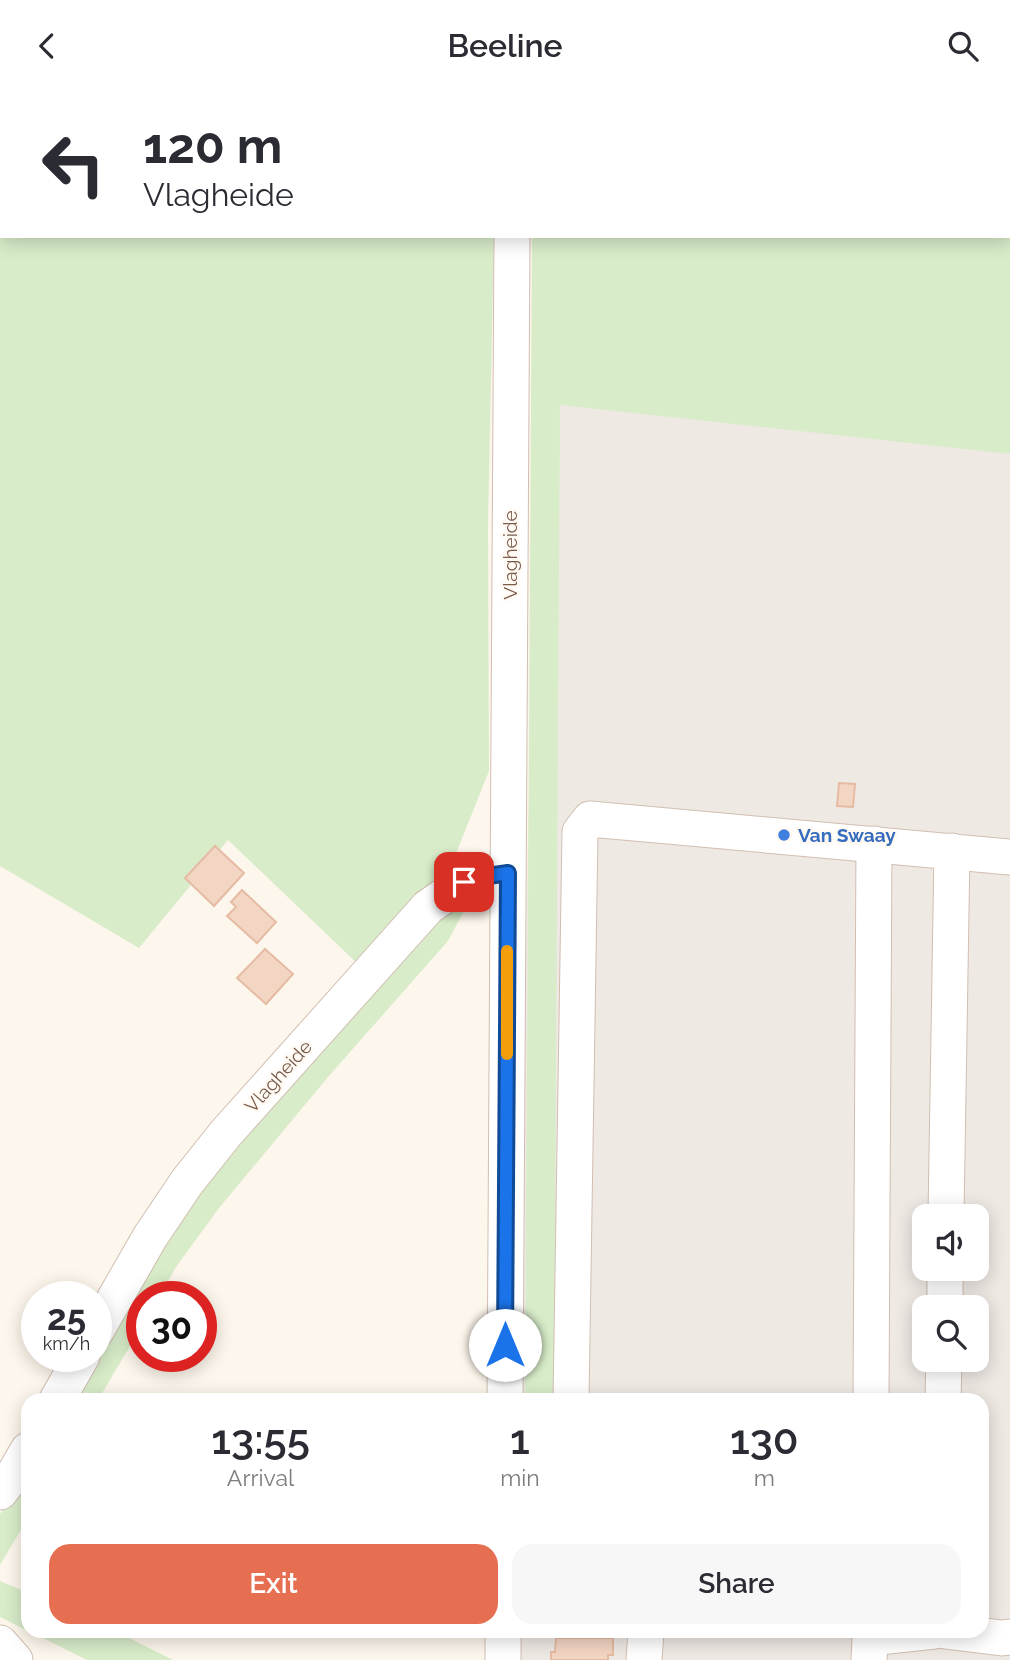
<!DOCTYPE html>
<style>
:root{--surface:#fff;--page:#f7f7f7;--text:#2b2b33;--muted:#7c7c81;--accent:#e76f51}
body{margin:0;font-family:Raleway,sans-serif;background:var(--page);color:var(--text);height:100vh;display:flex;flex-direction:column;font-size:26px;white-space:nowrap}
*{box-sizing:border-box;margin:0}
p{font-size:23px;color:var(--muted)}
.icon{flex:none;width:38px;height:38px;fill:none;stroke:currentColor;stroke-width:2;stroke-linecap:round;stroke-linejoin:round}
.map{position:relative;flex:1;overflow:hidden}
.side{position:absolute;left:21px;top:1302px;width:968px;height:245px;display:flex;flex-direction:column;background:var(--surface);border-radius:21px;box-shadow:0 4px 18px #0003}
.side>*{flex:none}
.top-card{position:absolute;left:0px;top:0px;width:1012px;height:147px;box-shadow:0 4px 18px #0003;background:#fff;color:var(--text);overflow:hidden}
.tools{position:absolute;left:912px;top:1113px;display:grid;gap:14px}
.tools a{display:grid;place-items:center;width:77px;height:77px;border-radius:14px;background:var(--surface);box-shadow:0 4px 18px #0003;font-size:35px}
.speed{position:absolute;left:21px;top:1190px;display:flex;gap:14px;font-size:35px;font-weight:700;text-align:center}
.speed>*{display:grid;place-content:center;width:91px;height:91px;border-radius:50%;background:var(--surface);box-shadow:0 4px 18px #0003;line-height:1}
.speed small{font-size:18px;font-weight:400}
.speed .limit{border:10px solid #d22;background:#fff;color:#111}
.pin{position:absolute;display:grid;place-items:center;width:60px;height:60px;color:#fff;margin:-30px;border-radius:14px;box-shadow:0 4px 10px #0006}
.me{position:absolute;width:77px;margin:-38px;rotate:0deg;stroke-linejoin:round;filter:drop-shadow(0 0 5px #0008)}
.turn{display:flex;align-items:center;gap:24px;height:147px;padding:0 28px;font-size:32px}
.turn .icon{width:91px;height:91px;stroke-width:2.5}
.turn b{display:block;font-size:49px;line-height:60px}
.eta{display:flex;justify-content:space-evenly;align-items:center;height:119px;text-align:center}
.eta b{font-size:42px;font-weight:600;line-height:49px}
.action{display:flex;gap:14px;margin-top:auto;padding:14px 28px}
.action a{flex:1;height:80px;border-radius:21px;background:var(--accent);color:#fff;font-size:28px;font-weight:600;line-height:80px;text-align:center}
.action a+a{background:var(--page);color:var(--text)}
header{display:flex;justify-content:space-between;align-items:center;height:91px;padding:0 28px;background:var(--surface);font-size:32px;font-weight:600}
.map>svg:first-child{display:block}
.industrial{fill:#efe9e4;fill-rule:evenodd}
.green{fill:#d8ecc9}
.building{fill:#f3d5c3;stroke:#e6bba3;stroke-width:2}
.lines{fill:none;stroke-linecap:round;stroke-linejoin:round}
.minor-casing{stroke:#d1beb0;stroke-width:37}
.minor{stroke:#fff;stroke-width:35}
.route-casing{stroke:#114b97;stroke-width:18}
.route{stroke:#1a73e8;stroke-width:12}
.slow{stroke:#f59e0b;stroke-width:12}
.shop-dot{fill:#3f7fe0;stroke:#fffaf3;stroke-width:2.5}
.labels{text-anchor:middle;stroke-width:5;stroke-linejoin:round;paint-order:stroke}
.street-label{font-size:19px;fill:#7a5c4d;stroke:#fffaf3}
.shop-label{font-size:19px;font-weight:bold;fill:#366cbe;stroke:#fffaf3;text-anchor:start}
</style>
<header><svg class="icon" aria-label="back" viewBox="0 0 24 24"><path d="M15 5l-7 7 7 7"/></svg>Beeline<svg class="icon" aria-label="search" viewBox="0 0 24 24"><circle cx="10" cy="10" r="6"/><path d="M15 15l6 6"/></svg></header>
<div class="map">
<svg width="1010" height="1569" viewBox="0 0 1010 1569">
<rect width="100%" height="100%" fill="#fdf6ec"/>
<path class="industrial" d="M537,296L1010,349V1569H512V1540H982V1309H517ZM924,1125H976V1178H924ZM924,1216H976V1269H924Z"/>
<g class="green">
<polygon points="0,0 497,0 497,2 2,2 2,145 494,145 488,434 489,680 457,760 396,837 362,877 228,749 139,857 0,775"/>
<polygon points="1010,105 1010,363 560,314 554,1309 525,1309 532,145 1010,145"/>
<polygon points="457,814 467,814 448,850 328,986 219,1117 176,1176 159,1206 142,1206 142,1235 98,1309 68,1309 165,1145 233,1057 436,823"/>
<polygon points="28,1376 28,1427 0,1474 0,1423"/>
<polygon points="0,1490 28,1502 28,1540 0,1526"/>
<polygon points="29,1540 115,1540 173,1569 87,1569"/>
</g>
<g class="building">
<polygon points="839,692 855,693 853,716 837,715"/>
<polygon points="215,755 244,782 214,815 185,787"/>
<polygon points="242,799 276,831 257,852 227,825 236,816 231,811"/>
<polygon points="265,858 293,883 266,913 237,887"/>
<polygon points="556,1547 613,1547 613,1564 608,1564 608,1569 551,1569 551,1561 555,1561"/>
</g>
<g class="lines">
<g class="minor-casing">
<g id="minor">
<polyline points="514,2 514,0"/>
<polyline points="946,1125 952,760"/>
<polyline points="945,1216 945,1178"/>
<polyline points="96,1240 150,1146 187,1091 226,1042 428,816 464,791 488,784 508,782"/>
<polyline points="57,1309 82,1265"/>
<polyline points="505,1309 512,145"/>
<polyline points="571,1309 580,741 590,728 1010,766"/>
<polyline points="871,1309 874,753"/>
<polyline points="943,1309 944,1269"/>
<polyline points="0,1401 14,1383 28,1359"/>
<polyline points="945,1540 1002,1547 1010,1546"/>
<polyline points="0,1552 15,1569"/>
<polyline points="503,1569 503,1540"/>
<polyline points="644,1569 646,1540"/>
<polyline points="869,1569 870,1547 934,1540"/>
</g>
</g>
<use href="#minor" class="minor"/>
</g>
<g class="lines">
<g class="route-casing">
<polyline id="route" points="464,791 488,785 508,782 505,1254"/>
</g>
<use href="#route" class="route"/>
<polyline class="slow" points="507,963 507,860"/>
</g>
<circle class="shop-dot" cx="784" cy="744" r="7"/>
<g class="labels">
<g class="street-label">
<text transform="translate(510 464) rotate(-90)" y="7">Vlagheide</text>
<text transform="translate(278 985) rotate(-48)" y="7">Vlagheide</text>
</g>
<g class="shop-label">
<text x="798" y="751">Van Swaay</text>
</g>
</g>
</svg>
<div class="tools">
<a><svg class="icon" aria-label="sound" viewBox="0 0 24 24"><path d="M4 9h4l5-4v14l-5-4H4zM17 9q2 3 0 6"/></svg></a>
<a><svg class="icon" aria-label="search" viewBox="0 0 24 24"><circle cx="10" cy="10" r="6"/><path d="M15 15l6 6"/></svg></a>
</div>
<div class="speed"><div>25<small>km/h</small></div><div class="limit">30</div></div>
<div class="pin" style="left:464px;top:791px;background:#d93025"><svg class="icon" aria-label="arrive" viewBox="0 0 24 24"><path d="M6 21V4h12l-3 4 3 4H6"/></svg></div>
<svg class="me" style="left:505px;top:1254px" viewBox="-20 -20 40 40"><circle r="19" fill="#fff"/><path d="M0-13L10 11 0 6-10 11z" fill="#1a73e8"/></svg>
<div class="top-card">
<div class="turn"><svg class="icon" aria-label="left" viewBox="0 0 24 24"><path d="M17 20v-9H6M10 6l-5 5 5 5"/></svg><div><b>120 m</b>Vlagheide</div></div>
</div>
<section class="side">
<div class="eta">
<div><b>13:55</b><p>Arrival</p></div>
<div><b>1</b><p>min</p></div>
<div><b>130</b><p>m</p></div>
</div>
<div class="action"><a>Exit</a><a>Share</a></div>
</section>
</div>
